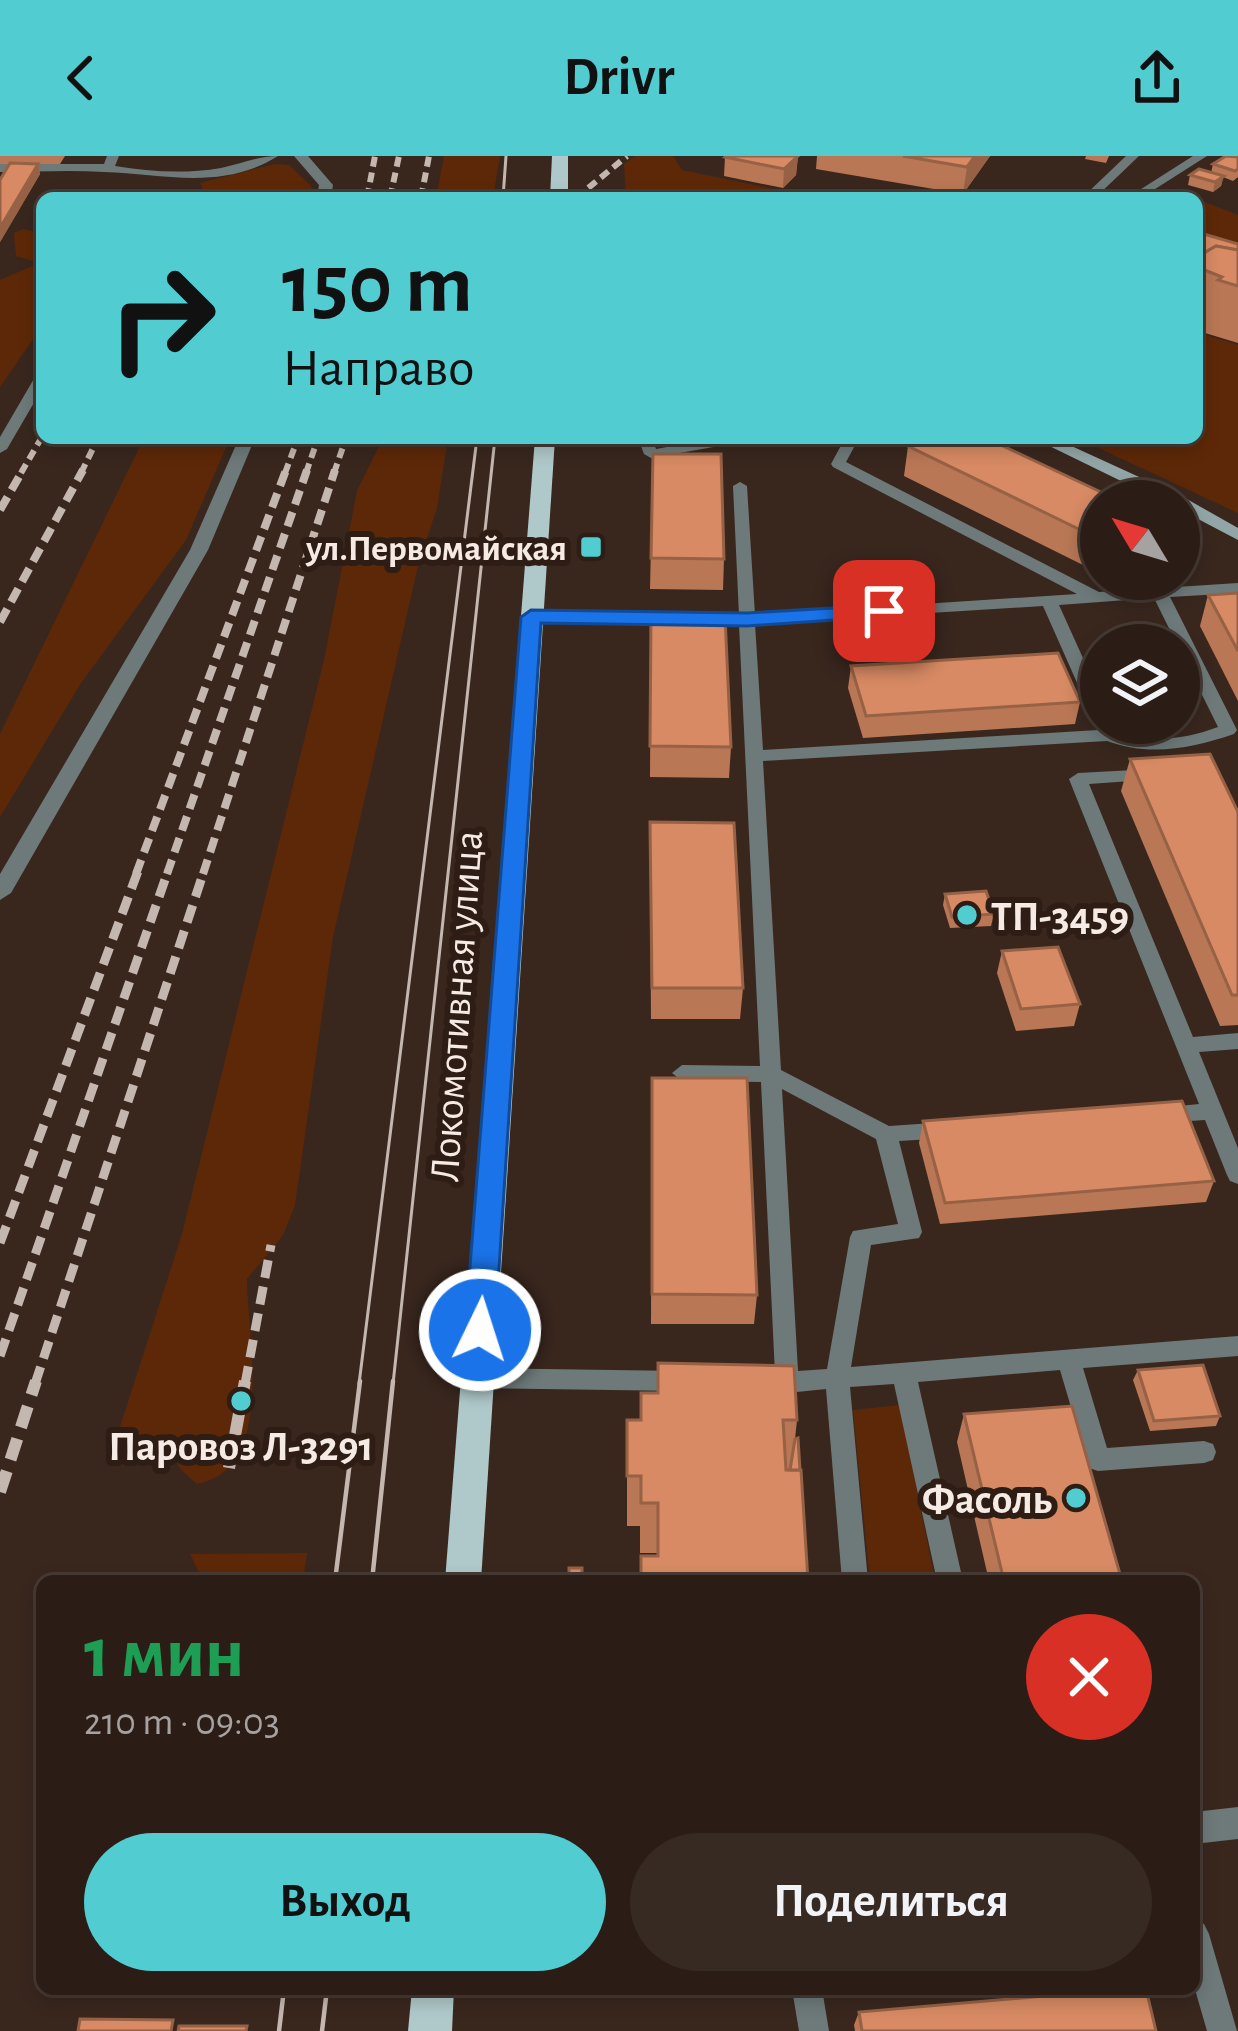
<!DOCTYPE html>
<html lang="ru">
<meta charset="utf-8">
<style>
:root{--surface:#2b1d16;--page:#372a23;--text:#f1f3f6;--muted:#a6a2a1;--line:#473b35;--accent:#51ccd1}
body{margin:0;font-family:"Alegreya Sans",sans-serif;background:var(--page);color:var(--text);height:100vh;display:flex;flex-direction:column;font-size:45px;white-space:nowrap}
*{box-sizing:border-box;margin:0}
p{font-size:39px;color:var(--muted)}
.icon{flex:none;width:66px;height:66px;fill:none;stroke:currentColor;stroke-width:2;stroke-linecap:round;stroke-linejoin:round}
.map{position:relative;flex:1;overflow:hidden}
.details{position:absolute;left:36px;top:1419px;width:1164px;height:420px;display:flex;flex-direction:column;background:var(--surface);border-radius:18px;box-shadow:0 6px 18px #0003,0 0 0 3px var(--line)}
.details>*{flex:none}
.guide{position:absolute;left:36px;top:36px;width:1167px;height:252px;border-radius:18px;box-shadow:0 6px 18px #0003,0 0 0 3px var(--line);background:#51ccd1;color:#111;overflow:hidden}
.needle{width:78px;rotate:308deg}
.buttons{position:absolute;left:1080px;top:324px;display:grid;gap:24px}
.buttons a{display:grid;place-items:center;width:120px;height:120px;border-radius:50%;background:var(--surface);box-shadow:0 6px 18px #0003,0 0 0 3px var(--line);font-size:60px}
.pin{position:absolute;display:grid;place-items:center;width:102px;height:102px;color:#fff;margin:-51px;border-radius:24px;box-shadow:0 6px 18px #0006}
.me{position:absolute;width:132px;margin:-66px;rotate:4deg;stroke-linejoin:round;filter:drop-shadow(0 0 9px #0008)}
.turn{display:flex;align-items:center;gap:42px;height:252px;padding:0 48px;font-size:54px}
.turn .icon{width:156px;height:156px;stroke-width:2.5}
.turn b{display:block;font-size:84px;line-height:102px}
.round{display:grid;place-items:center;flex:none;width:126px;height:126px;border-radius:63px;background:var(--page)}
.headline{display:flex;align-items:center;justify-content:space-between;height:204px;padding:0 48px}
h1{font-size:72px;font-weight:700;line-height:90px;color:#1e9e55}
.button{display:flex;gap:24px;margin-top:auto;padding:24px 48px}
.button a{flex:1;height:138px;border-radius:72px;background:var(--accent);color:#111;font-size:48px;font-weight:700;line-height:138px;text-align:center}
.button a+a{background:var(--page);color:var(--text)}
header{display:flex;justify-content:space-between;align-items:center;height:156px;padding:0 48px;background:var(--accent);color:#111;font-size:54px;font-weight:700}
.map>svg:first-child{display:block}
.green{fill:#5d2807}
.lines{fill:none;stroke-linecap:round;stroke-linejoin:round}
.service{fill:#6e7a7a;fill-rule:evenodd}
.minor{fill:#6e7a7a;fill-rule:evenodd}
.secondary{fill:#93a6a7;fill-rule:evenodd}
.primary{fill:#afc8c9;fill-rule:evenodd}
.tram-far1{stroke:#c4b7b0;stroke-width:3}
.tram{stroke:#c4b7b0;stroke-width:4.5}
.rail-far3{stroke:#c4b7b0;stroke-width:6;stroke-dasharray:10 6;stroke-linecap:butt}
.rail-far2{stroke:#c4b7b0;stroke-width:8;stroke-dasharray:15 8;stroke-linecap:butt}
.rail-far1{stroke:#c4b7b0;stroke-width:9;stroke-dasharray:18 9;stroke-linecap:butt}
.rail{stroke:#c4b7b0;stroke-width:12;stroke-dasharray:22 12;stroke-linecap:butt}
.wall{fill:#b97755}
.shaded-wall{fill:#966145}
.building{fill:#d78a63;stroke:#966145;stroke-width:3}
.route{fill:#1a73e8;stroke:#114b97;stroke-width:3}
.poi-dot{fill:#51ccd1;stroke:#2e1d14;stroke-width:4.5}
.labels{text-anchor:middle;stroke-width:12;stroke-linejoin:round;paint-order:stroke}
.far-poi-label{font-size:36px;font-weight:bold;fill:#f6eae4;stroke:#2e1d14;text-anchor:end}
.poi-label{font-size:42px;font-weight:bold;fill:#f6eae4;stroke:#2e1d14;text-anchor:start}
.street-label{font-size:42px;fill:#f6eae4;stroke:#2e1d14}
</style>
<header><svg class="icon" aria-label="back" viewBox="0 0 24 24"><path d="M15 5l-7 7 7 7"/></svg>Drivr<svg class="icon" aria-label="share" viewBox="0 0 24 24"><path d="M12 15V3M7 8l5-5 5 5M5 13v7h14v-7"/></svg></header>
<div class="map">
<svg width="1238" height="1875" viewBox="0 0 1238 1875">
<rect width="100%" height="100%" fill="#39271e"/>
<g class="green">
<polygon points="444,0 500,0 493,42 436,42"/>
<polygon points="635,0 673,0 682,14 818,42 626,42 624,8"/>
<polygon points="275,8 289,9 312,31 310,42 221,42 204,35 200,27"/>
<polygon points="1197,43 1238,59 1238,90 1197,78"/>
<polygon points="23,73 42,77 42,170 0,231 0,124 39,107 16,100 14,77"/>
<polygon points="1197,176 1238,189 1238,357 1077,282 1197,282"/>
<polygon points="144,282 230,282 186,384 81,527 0,661 0,578"/>
<path d="M383,282H448L437,352L418,410L333,781L295,1049L283,1079L247,1123C247,1178 277,1314 197,1328L180,1313L170,1290C154,1283 138,1289 122,1283L119,1274L182,1078L324,504L357,335Z"/>
<polygon points="900,1249 935,1425 870,1425 853,1254"/>
<polygon points="307,1397 303,1425 203,1425 190,1398"/>
</g>
<g class="lines">
<g class="service">
<path d="M107,0H119L115,10C150,16 186,18 221,12C241,8 258,0 278,0C223,35 163,18 104,16C69,14 34,16 0,16V8H104Z"/>
<polygon points="1126,0 1139,0 1095,42 1082,42"/>
<polygon points="1193,0 1207,0 1141,42 1127,42"/>
<polygon points="42,217 42,233 7,293 0,297 0,281 35,221"/>
<polygon points="638,282 652,282 656,293 717,282 749,282 742,286 651,302 644,298"/>
<path d="M845,282H859L846,306L1099,436L1238,427V437L1170,441L1237,574L1234,578C1193,592 1149,601 1107,585L763,605L781,914L889,970L948,966L956,968L959,974L956,980L948,982L899,985L922,1076L919,1082L871,1089L851,1211L1238,1180V1200L1083,1212L1107,1292L1204,1285L1213,1288L1216,1296L1213,1304L1204,1307L1098,1315L1089,1312L1060,1214L918,1226L963,1425H937L894,1228L850,1231L868,1425H842L826,1233L787,1237L770,1234L766,1227L775,1218L761,926L682,925L672,917L682,909L760,910L739,469L531,466L523,461L531,456L739,459L733,330L740,326L747,330L755,459L1077,438L833,311L831,308ZM1154,442L1218,571C1186,583 1149,588 1116,576L1113,567H1101V542L1059,449ZM1043,450L1098,574L763,594L755,468ZM782,933L876,983L898,1068L853,1075L850,1081L827,1213L798,1215Z"/>
<polygon points="1153,613 1162,619 1159,623 1089,628 1193,881 1238,877 1238,893 1199,896 1238,992 1238,1028 1230,1025 1227,1019 1205,964 1158,967 1150,965 1147,959 1150,953 1199,948 1069,623 1078,617"/>
<polygon points="477,1212 681,1215 689,1218 693,1225 689,1232 681,1235 477,1232 469,1229 465,1222 469,1215"/>
<polygon points="1194,1763 1204,1768 1209,1778 1237,1875 1207,1875 1194,1830"/>
<polygon points="792,1833 822,1833 829,1875 799,1875"/>
</g>
<g class="minor">
<polygon points="294,0 308,0 333,29 331,42 317,42 319,29"/>
<polygon points="239,282 255,282 208,394 11,737 0,744 0,718 190,394"/>
<polygon points="1238,1651 1238,1683 1194,1688 1194,1656"/>
</g>
<polygon class="secondary" points="1033,282 1054,282 1185,342 1238,372 1238,384 1179,353 1179,345 1162,345"/>
<g class="primary">
<polygon points="552,0 568,0 568,42 550,42"/>
<polygon points="535,282 555,282 481,1425 445,1425"/>
<polygon points="412,1833 454,1833 452,1875 408,1875"/>
</g>
<g class="tram-far1">
<polyline points="503,42 506,0"/>
<polyline points="359,1228 477,282"/>
<polyline points="393,1228 495,282"/>
</g>
<g class="tram">
<polyline points="335,1425 360,1225"/>
<polyline points="372,1425 393,1225"/>
<polyline points="279,1875 284,1833"/>
<polyline points="322,1875 327,1833"/>
</g>
<g class="rail-far3">
<polyline points="367,42 375,0"/>
<polyline points="390,42 399,0"/>
<polyline points="421,42 429,0"/>
<polyline points="576,42 627,0"/>
<polyline points="21,317 42,281"/>
<polyline points="81,317 98,282"/>
<polyline points="285,317 298,282"/>
<polyline points="306,317 318,282"/>
<polyline points="334,317 346,282"/>
</g>
<g class="rail-far2">
<polyline points="0,354 23,314"/>
<polyline points="0,466 83,314"/>
<polyline points="136,718 286,314"/>
<polyline points="167,718 307,314"/>
<polyline points="203,718 335,314"/>
</g>
<g class="rail-far1">
<polyline points="0,1087 138,715"/>
<polyline points="0,1200 168,715"/>
<polyline points="35,1228 204,715"/>
<polyline points="245,1228 271,1089"/>
</g>
<g class="rail">
<polyline points="229,1312 245,1225"/>
<polyline points="0,1336 36,1225"/>
</g>
</g>
<g class="wall">
<polygon points="0,0 65,0 60,8 20,8 38,8 40,18 0,86 0,24 10,8 0,8"/>
<polygon points="798,0 796,19 783,32 724,20 725,1"/>
<polygon points="817,0 990,0 963,38 816,13"/>
<polygon points="1086,0 1109,0 1106,7 1085,3"/>
<polygon points="1238,1 1238,21 1233,25 1223,21 1221,30 1213,36 1188,29 1190,19 1211,17 1213,8"/>
<polygon points="1197,76 1238,88 1238,187 1205,177 1206,173 1197,170"/>
<polygon points="908,290 1101,345 1101,401 1087,411 904,320"/>
<polygon points="653,298 724,403 723,434 650,433"/>
<polygon points="1238,437 1238,545 1200,470 1208,439"/>
<polygon points="651,460 731,591 729,622 650,621"/>
<polygon points="851,510 1080,546 1075,568 863,582 848,532"/>
<polygon points="1130,603 1238,656 1238,869 1220,870 1121,635"/>
<polygon points="650,698 743,832 740,863 651,863"/>
<polygon points="945,738 994,758 991,770 950,772 943,749"/>
<polygon points="1002,795 1080,848 1074,870 1016,875 997,817"/>
<polygon points="652,922 757,1139 754,1168 651,1168"/>
<polygon points="923,965 1214,1025 1206,1046 940,1068 919,987"/>
<polygon points="658,1207 797,1264 795,1283 800,1314 657,1400 657,1397 640,1397 640,1370 627,1370 627,1264 641,1264 657,1237"/>
<polygon points="1138,1214 1220,1260 1216,1270 1150,1275 1133,1224"/>
<polygon points="964,1258 1122,1425 989,1425 957,1286"/>
<polygon points="859,1856 1156,1875 855,1875 854,1869"/>
</g>
<g class="shaded-wall">
<polygon points="798,0 796,19 783,32 784,13"/>
<polygon points="975,0 990,0 963,38 967,11"/>
<polygon points="38,8 40,18 0,86 0,72"/>
<polygon points="1224,20 1221,30 1213,36 1215,26"/>
<polygon points="1101,375 1101,401 1087,411 1093,380"/>
</g>
<g class="building">
<polygon points="726,0 798,0 784,13 725,1"/>
<polygon points="903,0 975,0 967,11"/>
<polygon points="1226,0 1238,1 1238,13 1235,15 1213,8"/>
<polygon points="10,7 38,8 0,72 0,24"/>
<polygon points="1199,13 1224,20 1215,26 1190,19"/>
<polygon points="1197,76 1238,88 1238,94 1216,90 1197,101"/>
<polygon points="1216,90 1238,94 1238,130 1218,124 1222,121 1197,111 1197,101"/>
<polygon points="921,282 986,282 1120,345 1101,345 1101,375 1093,380 908,290"/>
<polygon points="653,298 721,298 724,403 651,402"/>
<polygon points="1238,437 1238,495 1208,439"/>
<polygon points="651,460 725,461 731,591 650,590"/>
<polygon points="1058,497 1080,546 866,560 851,510"/>
<polygon points="1210,598 1238,656 1238,839 1232,839 1130,603"/>
<polygon points="650,666 734,667 743,832 652,832"/>
<polygon points="986,735 994,758 952,761 945,738"/>
<polygon points="1058,791 1080,848 1021,853 1002,795"/>
<polygon points="652,922 747,922 757,1139 652,1138"/>
<polygon points="1182,945 1214,1025 945,1047 923,965"/>
<polygon points="658,1207 794,1210 797,1264 783,1264 786,1314 801,1314 808,1425 641,1425 641,1400 658,1400 658,1347 641,1347 641,1320 627,1320 627,1264 641,1264 641,1237 658,1237"/>
<polygon points="1203,1209 1220,1260 1154,1265 1138,1214"/>
<polygon points="1072,1250 1122,1425 1004,1425 964,1258"/>
<polygon points="798,1282 800,1314 790,1314 795,1283"/>
<rect x="569" y="1412" width="13" height="13"/>
<polygon points="1124,1833 1146,1833 1156,1875 862,1875 859,1856"/>
<polygon points="80,1863 173,1864 171,1875 78,1875"/>
<polygon points="179,1870 247,1870 246,1875 178,1875"/>
</g>
<polygon class="route" points="884,449 891,451 891,460 747,470 541,467 495,1174 491,1184 480,1187 470,1184 465,1174 521,461 531,454 747,457"/>
<g class="poi-dot">
<rect x="579" y="379" width="24" height="24" rx="6"/>
<circle cx="967" cy="759" r="12"/>
<circle cx="241" cy="1245" r="12"/>
<circle cx="1076" cy="1342" r="12"/>
</g>
<g class="labels">
<g class="far-poi-label">
<text x="567" y="404">ул.Первомайская</text>
</g>
<g class="poi-label">
<text x="991" y="774">ТП-3459</text>
<text x="241" y="1304" text-anchor="middle">Паровоз Л-3291</text>
<text x="1052" y="1357" text-anchor="end">Фасоль</text>
</g>
<g class="street-label">
<text transform="translate(455 850) rotate(-86)" y="15">Локомотивная улица</text>
</g>
</g>
</svg>
<div class="buttons">
<a><svg class="needle" viewBox="-14 -14 28 28"><path d="M0-13l5 13h-10z" fill="#e53935"/><path d="M0 13l5-13h-10z" fill="#a6a2a1"/></svg></a>
<a><svg class="icon" aria-label="layers" viewBox="0 0 24 24"><path d="M12 4l9 5-9 5-9-5zM3 14l9 5 9-5"/></svg></a>
</div>
<div class="pin" style="left:884px;top:455px;background:#d93025"><svg class="icon" aria-label="arrive" viewBox="0 0 24 24"><path d="M6 21V4h12l-3 4 3 4H6"/></svg></div>
<svg class="me" style="left:480px;top:1174px" viewBox="-20 -20 40 40"><circle r="17" fill="#1a73e8" stroke="#fff" stroke-width="3"/><path d="M0-11L8 9 0 5-8 9z" fill="#fff"/></svg>
<div class="guide">
<div class="turn"><svg class="icon" aria-label="right" viewBox="0 0 24 24"><path d="M7 20v-9h11M14 6l5 5-5 5"/></svg><div><b>150 m</b>Направо</div></div>
</div>
<section class="details">
<div class="headline"><div><h1>1 мин</h1><p>210 m · 09:03</p></div><a class="round" style="background:#d93025;color:#fff"><svg class="icon" aria-label="close" viewBox="0 0 24 24"><path d="M6 6l12 12M18 6L6 18"/></svg></a></div>
<div class="button"><a>Выход</a><a>Поделиться</a></div>
</section>
</div>
